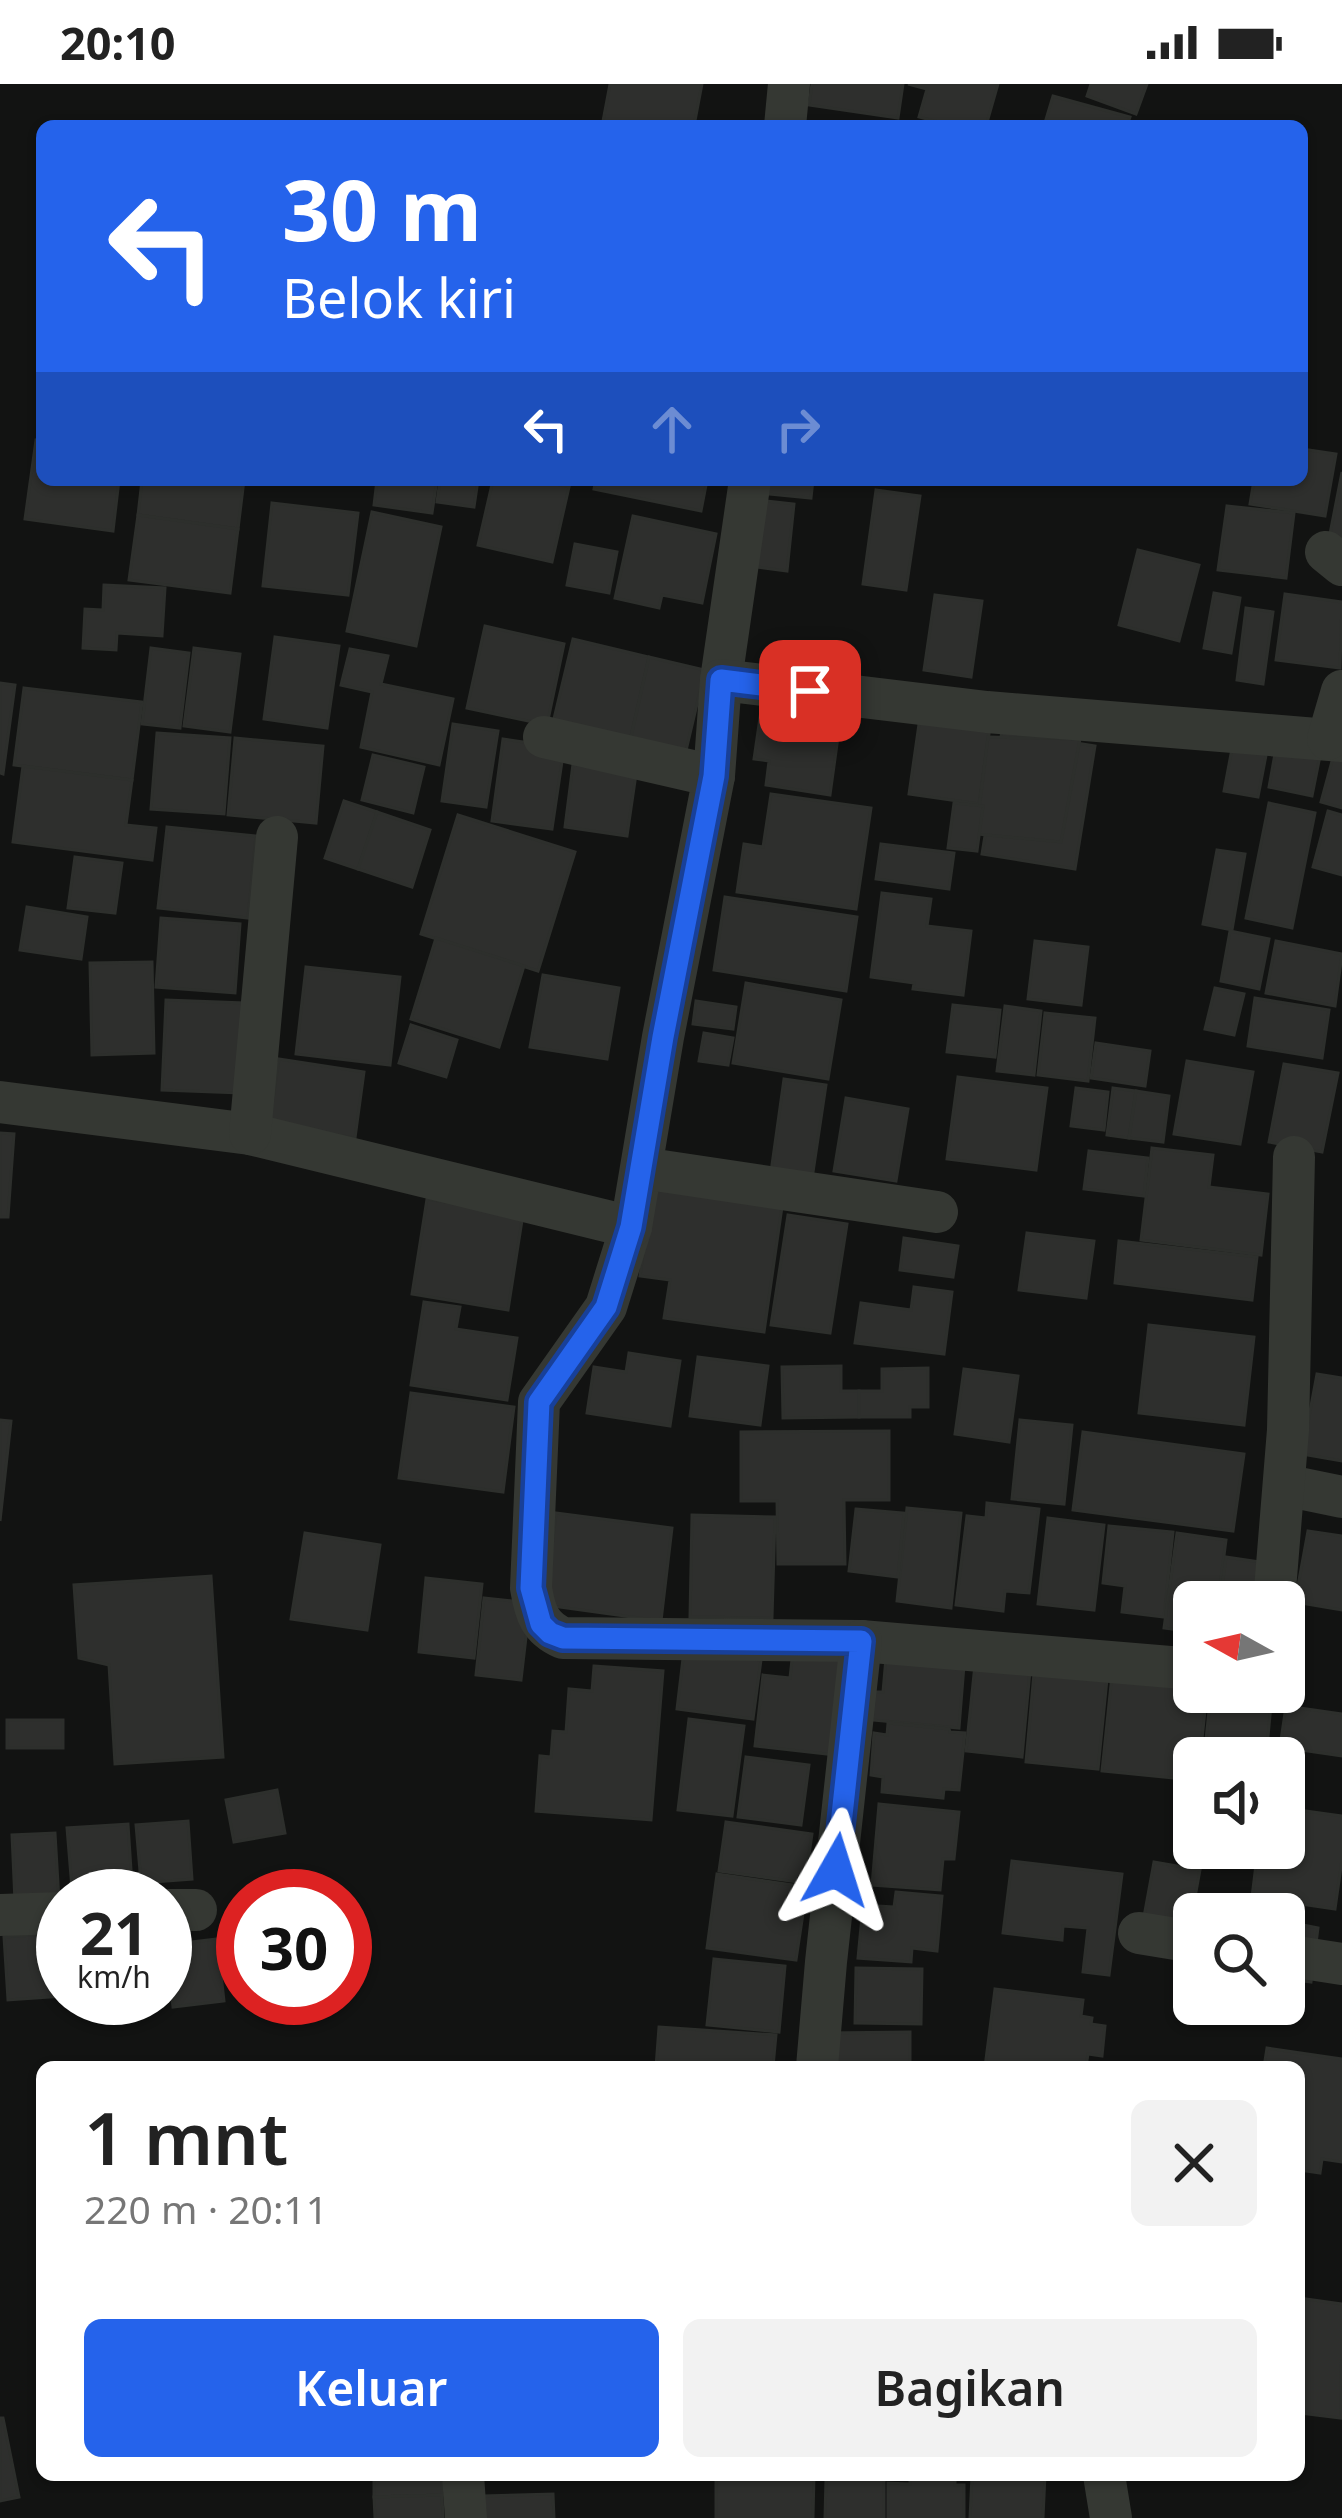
<!DOCTYPE html>
<html lang="id">
<meta charset="utf-8">
<style>
:root{--surface:#fff;--page:#f2f2f2;--text:#222;--muted:#767676;--accent:#2563eb}
body{margin:0;font-family:"Noto Sans",sans-serif;background:var(--page);color:var(--text);height:100vh;display:flex;flex-direction:column;font-size:45px;white-space:nowrap}
*{box-sizing:border-box;margin:0}
p{font-size:39px;color:var(--muted)}
.icon{flex:none;width:66px;height:66px;fill:none;stroke:currentColor;stroke-width:2;stroke-linecap:round;stroke-linejoin:round}
.map{position:relative;flex:1;overflow:hidden}
.sheet{position:absolute;left:36px;top:1977px;width:1269px;height:420px;display:flex;flex-direction:column;background:var(--surface);border-radius:18px;box-shadow:0 3px 9px #0004}
.sheet>*{flex:none}
.banner{position:absolute;left:36px;top:36px;width:1272px;height:366px;border-radius:18px;box-shadow:0 3px 9px #0004;background:#2563eb;color:#fff;overflow:hidden}
.needle{width:78px;rotate:278deg}
.tools{position:absolute;left:1173px;top:1497px;display:grid;gap:24px}
.tools a{display:grid;place-items:center;width:132px;height:132px;border-radius:18px;background:var(--surface);box-shadow:0 3px 9px #0004;font-size:60px}
.speed{position:absolute;left:36px;top:1785px;display:flex;gap:24px;font-size:60px;font-weight:700;text-align:center}
.speed>*{display:grid;place-content:center;width:156px;height:156px;border-radius:50%;background:var(--surface);box-shadow:0 3px 9px #0004;line-height:1}
.speed small{font-size:30px;font-weight:400}
.speed .limit{border:18px solid #d22;background:#fff;color:#111}
.pin{position:absolute;display:grid;place-items:center;width:102px;height:102px;color:#fff;margin:-51px;border-radius:24px;box-shadow:0 6px 18px #0006}
.me{position:absolute;width:132px;margin:-66px;rotate:6deg;stroke-linejoin:round;filter:drop-shadow(0 0 9px #0008)}
.turn{display:flex;align-items:center;gap:42px;height:252px;padding:0 48px;font-size:54px}
.turn .icon{width:156px;height:156px;stroke-width:2.5}
.turn b{display:block;font-size:84px;line-height:102px}
.lanes{display:flex;align-items:center;height:114px;padding:0 48px;background:#0003;justify-content:center;gap:60px;direction:ltr}
.lanes .off{opacity:.35}
.round{display:grid;place-items:center;flex:none;width:126px;height:126px;border-radius:18px;background:var(--page)}
.head{display:flex;align-items:center;justify-content:space-between;height:204px;padding:0 48px}
h1{font-size:72px;font-weight:600;line-height:90px}
.primary-button{display:flex;gap:24px;margin-top:auto;padding:24px 48px}
.primary-button a{flex:1;height:138px;border-radius:18px;background:var(--accent);color:#fff;font-size:48px;font-weight:600;line-height:138px;text-align:center}
.primary-button a+a{background:var(--page);color:var(--text)}
.status{display:flex;justify-content:space-between;align-items:center;height:84px;padding:0 60px;background:var(--surface);direction:ltr}
.status svg{height:33px;fill:currentColor}
.map>svg:first-child{display:block}
.building{fill:#2e2f2d;stroke:#2d2f2c;stroke-width:3}
.lines{fill:none;stroke-linecap:round;stroke-linejoin:round}
.minor{stroke:#353833;stroke-width:42}
.route-casing{stroke:#184099;stroke-width:30}
.route{stroke:#2563eb;stroke-width:21}
</style>
<div class="status"><b>20:10</b><svg viewBox="0 0 49 12"><path d="M0 12V9h3v3zM5 12V6h3v6zM10 12V3h3v9zM15 12V0h3v12zM26 1h20v11H26zM47 4h2v5h-2z"/></svg></div>
<div class="map">
<svg width="1342" height="2434" viewBox="0 0 1342 2434">
<rect width="100%" height="100%" fill="#121312"/>
<g class="building">
<polygon points="610,0 702,0 694,42 632,42 603,37"/>
<polygon points="812,0 903,0 898,34 809,21"/>
<polygon points="908,0 998,0 986,42 953,42 919,33 927,5"/>
<polygon points="1091,0 1147,0 1136,30 1087,12"/>
<polygon points="1053,12 1130,33 1127,42 1044,42"/>
<polygon points="36,356 42,357 42,396 119,396 113,447 25,435"/>
<polygon points="1302,365 1336,370 1325,432 1250,420 1254,396 1302,396"/>
<polygon points="1342,388 1342,463 1328,460"/>
<polygon points="142,396 244,396 238,445 138,431"/>
<polygon points="377,396 437,396 432,429 374,421"/>
<polygon points="440,396 478,396 474,423 437,418"/>
<polygon points="493,396 539,396 569,403 552,478 478,461"/>
<polygon points="596,396 707,396 701,427 594,405"/>
<polygon points="769,396 813,396 811,414 768,410"/>
<polygon points="876,406 920,412 906,506 863,500"/>
<polygon points="757,416 794,420 787,487 749,482"/>
<polygon points="272,419 358,429 348,511 263,502"/>
<polygon points="1227,422 1294,429 1286,494 1218,486"/>
<polygon points="372,428 441,443 416,562 347,547"/>
<polygon points="138,431 238,445 230,509 129,496"/>
<polygon points="633,432 716,450 702,519 662,511 659,524 615,514"/>
<polygon points="575,460 617,468 609,509 567,501"/>
<polygon points="1138,466 1199,481 1179,557 1119,541"/>
<polygon points="104,501 165,504 162,552 117,549 116,566 83,564 85,525 103,526"/>
<polygon points="1214,509 1240,514 1231,569 1204,564"/>
<polygon points="1285,510 1342,518 1340,584 1276,576"/>
<polygon points="935,511 982,517 971,593 924,586"/>
<polygon points="1246,524 1273,528 1263,600 1237,596"/>
<polygon points="485,542 564,560 547,641 467,624"/>
<polygon points="275,553 339,562 327,644 264,635"/>
<polygon points="573,555 649,573 630,657 553,639"/>
<polygon points="151,564 189,569 180,644 142,640"/>
<polygon points="194,564 240,570 230,648 184,642"/>
<polygon points="350,565 388,572 381,600 453,615 439,681 361,663 372,608 341,601"/>
<polygon points="649,573 705,586 685,671 630,657"/>
<polygon points="0,599 15,601 3,690 0,689"/>
<polygon points="24,604 142,618 132,696 14,681"/>
<polygon points="763,613 842,624 830,711 766,701 769,677 754,675"/>
<polygon points="920,633 990,643 979,720 909,710"/>
<polygon points="453,640 498,647 486,723 442,717"/>
<polygon points="1002,647 1095,662 1075,785 982,770"/>
<polygon points="157,649 230,654 224,730 151,725"/>
<polygon points="988,653 1080,655 1061,758 976,750"/>
<polygon points="235,654 323,662 316,739 228,731"/>
<polygon points="1234,654 1268,661 1258,713 1224,707"/>
<polygon points="503,655 564,664 552,745 492,737"/>
<polygon points="1276,664 1320,672 1312,712 1269,703"/>
<polygon points="1335,666 1342,667 1342,724 1321,718"/>
<polygon points="373,671 424,683 413,729 362,716"/>
<polygon points="573,680 636,690 627,752 565,743"/>
<polygon points="23,682 132,696 126,741 156,744 152,776 13,758"/>
<polygon points="771,710 871,724 856,825 737,808 744,760 763,763"/>
<polygon points="344,717 377,728 358,785 325,774"/>
<polygon points="954,719 983,722 977,767 948,764"/>
<polygon points="1269,719 1315,729 1292,844 1246,834"/>
<polygon points="1328,727 1342,731 1342,791 1313,783"/>
<polygon points="377,728 430,746 412,803 358,785"/>
<polygon points="458,731 575,768 538,887 421,850"/>
<polygon points="167,743 256,752 248,834 158,824"/>
<polygon points="881,760 954,769 949,805 876,795"/>
<polygon points="1217,766 1245,770 1232,846 1203,840"/>
<polygon points="75,773 122,779 115,829 68,824"/>
<polygon points="882,809 931,815 927,842 971,847 963,911 913,905 914,899 871,893"/>
<polygon points="725,813 857,833 846,907 714,886"/>
<polygon points="27,823 87,833 81,875 20,866"/>
<polygon points="161,834 240,840 235,909 156,903"/>
<polygon points="1230,847 1269,855 1259,905 1221,897"/>
<polygon points="436,854 524,882 499,963 411,935"/>
<polygon points="1035,857 1088,863 1081,921 1028,915"/>
<polygon points="1276,857 1342,870 1335,922 1266,909"/>
<polygon points="152,878 154,969 92,971 90,879"/>
<polygon points="306,883 400,893 390,981 296,970"/>
<polygon points="543,891 619,904 607,975 530,963"/>
<polygon points="746,899 841,916 828,995 733,979"/>
<polygon points="1215,904 1244,910 1234,951 1205,945"/>
<polygon points="1255,914 1329,926 1322,974 1248,962"/>
<polygon points="166,916 244,919 240,1009 162,1006"/>
<polygon points="696,917 736,923 733,945 693,940"/>
<polygon points="953,921 1000,926 995,973 947,968"/>
<polygon points="1005,922 1041,927 1034,991 997,987"/>
<polygon points="1045,929 1095,934 1088,997 1038,991"/>
<polygon points="411,941 457,956 446,993 399,979"/>
<polygon points="704,949 733,954 728,981 699,977"/>
<polygon points="1096,959 1150,967 1145,1002 1091,994"/>
<polygon points="279,975 364,988 355,1054 269,1041"/>
<polygon points="1187,977 1253,988 1240,1060 1174,1050"/>
<polygon points="1284,980 1338,989 1322,1068 1269,1058"/>
<polygon points="958,993 1047,1004 1036,1086 947,1075"/>
<polygon points="784,995 826,1001 812,1095 771,1088"/>
<polygon points="1076,1004 1108,1008 1104,1046 1071,1042"/>
<polygon points="1113,1004 1136,1007 1129,1054 1107,1051"/>
<polygon points="1136,1007 1169,1012 1163,1058 1129,1054"/>
<polygon points="846,1014 908,1025 896,1097 834,1087"/>
<polygon points="0,1049 14,1050 8,1133 0,1133"/>
<polygon points="1152,1064 1213,1071 1209,1103 1268,1110 1261,1171 1141,1156"/>
<polygon points="1089,1067 1148,1074 1144,1112 1084,1105"/>
<polygon points="653,1098 783,1116 764,1248 664,1234 670,1196 640,1192"/>
<polygon points="427,1115 523,1130 508,1226 412,1210"/>
<polygon points="788,1131 847,1140 830,1249 771,1241"/>
<polygon points="1027,1149 1094,1157 1086,1214 1019,1206"/>
<polygon points="904,1154 958,1162 953,1193 900,1186"/>
<polygon points="1119,1157 1257,1173 1252,1216 1115,1199"/>
<polygon points="914,1203 952,1208 944,1270 855,1259 861,1219 911,1226"/>
<polygon points="424,1218 460,1223 456,1245 517,1254 507,1316 411,1301"/>
<polygon points="1149,1241 1254,1253 1244,1341 1139,1329"/>
<polygon points="629,1269 680,1277 670,1342 587,1329 594,1283 626,1288"/>
<polygon points="698,1273 768,1282 760,1341 690,1332"/>
<polygon points="841,1282 841,1307 859,1307 859,1333 783,1334 782,1283"/>
<polygon points="928,1284 928,1323 910,1323 910,1333 859,1333 859,1307 882,1307 882,1285"/>
<polygon points="964,1285 1018,1292 1009,1358 955,1350"/>
<polygon points="1317,1290 1342,1294 1342,1377 1302,1370"/>
<polygon points="411,1309 514,1323 503,1408 399,1394"/>
<polygon points="0,1336 11,1337 0,1437"/>
<polygon points="1020,1336 1072,1341 1064,1420 1012,1415"/>
<polygon points="889,1347 889,1416 844,1416 845,1480 778,1480 777,1417 741,1417 741,1348"/>
<polygon points="1083,1348 1244,1370 1233,1447 1073,1426"/>
<polygon points="987,1419 1039,1425 1029,1509 1005,1507 1003,1527 956,1521 967,1432 986,1434"/>
<polygon points="907,1424 961,1429 951,1524 897,1517"/>
<polygon points="856,1425 904,1429 898,1493 849,1487"/>
<polygon points="556,1429 672,1444 661,1537 545,1521"/>
<polygon points="692,1431 775,1433 772,1534 690,1533"/>
<polygon points="1048,1434 1104,1441 1094,1526 1038,1520"/>
<polygon points="1109,1442 1173,1448 1164,1533 1122,1528 1125,1502 1103,1499"/>
<polygon points="1308,1447 1342,1452 1342,1526 1295,1518"/>
<polygon points="305,1449 380,1461 367,1546 291,1535"/>
<polygon points="1177,1449 1226,1456 1218,1518 1194,1518 1194,1548 1164,1544"/>
<polygon points="1226,1473 1267,1479 1261,1518 1220,1518"/>
<polygon points="211,1492 223,1673 115,1680 109,1581 79,1574 74,1501"/>
<polygon points="426,1494 482,1500 474,1574 419,1568"/>
<polygon points="484,1514 530,1519 521,1596 476,1591"/>
<polygon points="887,1562 965,1569 959,1644 872,1636 875,1608 883,1608"/>
<polygon points="684,1566 761,1576 753,1635 677,1625"/>
<polygon points="793,1566 847,1572 836,1671 755,1662 763,1591 790,1594"/>
<polygon points="976,1571 1031,1576 1022,1673 966,1667"/>
<polygon points="1035,1578 1108,1585 1098,1685 1026,1678"/>
<polygon points="594,1582 663,1587 651,1736 536,1727 540,1672 551,1673 553,1647 566,1648 569,1605 592,1607"/>
<polygon points="1112,1591 1194,1599 1194,1608 1207,1608 1200,1674 1194,1674 1194,1696 1102,1687"/>
<polygon points="1211,1608 1272,1610 1266,1674 1204,1674"/>
<polygon points="1286,1622 1342,1630 1342,1672 1280,1663"/>
<polygon points="689,1635 744,1642 732,1732 678,1726"/>
<rect x="7" y="1636" width="56" height="28"/>
<polygon points="888,1639 949,1645 950,1648 965,1649 959,1706 944,1705 943,1714 882,1708 883,1693 871,1691 874,1649 887,1651"/>
<polygon points="746,1673 809,1681 801,1741 738,1733"/>
<polygon points="277,1706 285,1749 234,1758 226,1716"/>
<polygon points="879,1720 959,1728 954,1775 943,1775 940,1806 872,1801"/>
<polygon points="1284,1724 1342,1732 1342,1776 1335,1825 1252,1813 1258,1764 1284,1764"/>
<polygon points="188,1737 192,1795 141,1799 136,1741"/>
<polygon points="726,1738 812,1750 805,1799 719,1787"/>
<polygon points="128,1740 132,1801 72,1805 67,1744"/>
<polygon points="55,1749 59,1816 15,1818 12,1751"/>
<polygon points="1012,1777 1122,1790 1109,1891 1083,1888 1088,1844 1063,1842 1062,1856 1003,1849"/>
<polygon points="1154,1778 1200,1786 1189,1846 1143,1838"/>
<polygon points="717,1790 807,1803 796,1876 707,1864"/>
<polygon points="896,1808 942,1812 937,1867 912,1864 911,1878 858,1874 863,1821 894,1823"/>
<polygon points="1250,1822 1299,1829 1298,1840 1318,1844 1311,1898 1289,1895 1287,1912 1284,1911 1284,1830 1249,1830"/>
<polygon points="63,1849 63,1912 8,1916 4,1853"/>
<polygon points="217,1855 224,1917 173,1923 166,1861"/>
<polygon points="714,1875 785,1882 779,1948 707,1941"/>
<polygon points="856,1884 922,1885 921,1940 855,1939"/>
<polygon points="995,1905 1083,1916 1081,1932 1092,1934 1091,1940 1105,1942 1102,1972 1088,1970 1086,1983 985,1983"/>
<polygon points="659,1943 776,1951 773,1983 656,1983"/>
<polygon points="910,1948 910,1983 827,1983 827,1949"/>
<polygon points="1267,1964 1342,1975 1342,2078 1322,2075 1320,2089 1299,2086 1299,1983 1264,1983"/>
<polygon points="1299,2214 1342,2220 1341,2334 1299,2329"/>
<polygon points="0,2334 3,2334 19,2413 0,2417"/>
<polygon points="374,2391 442,2391 442,2411 374,2413"/>
<polygon points="716,2391 814,2391 813,2434 716,2434"/>
<polygon points="849,2391 884,2391 884,2434 825,2434 826,2394 849,2394"/>
<polygon points="910,2391 955,2391 955,2401 964,2401 964,2434 888,2434 888,2399 910,2400"/>
<polygon points="972,2391 1045,2391 1043,2434 970,2434"/>
<polygon points="553,2410 554,2434 485,2434 484,2412"/>
<polygon points="442,2411 443,2434 375,2434 374,2413"/>
</g>
<g class="lines">
<g class="minor">
<polyline points="785,42 789,0"/>
<path d="M750,396L721,596L714,692L663,953L631,1143L606,1223L539,1318L531,1504C535,1529 540,1544 563,1554L861,1557L1194,1585"/>
<polyline points="1326,468 1342,481"/>
<polyline points="721,596 987,628 1342,657"/>
<polyline points="544,653 714,692"/>
<polyline points="1328,655 1342,607"/>
<polyline points="0,1018 250,1050 631,1143"/>
<polyline points="250,1050 277,753"/>
<polyline points="642,1084 937,1128"/>
<polyline points="1284,1401 1342,1413"/>
<polyline points="1274,1518 1288,1346 1294,1073"/>
<polyline points="165,1826 196,1826"/>
<polyline points="0,1831 63,1829"/>
<polyline points="1139,1849 1194,1858"/>
<polyline points="1284,1871 1342,1880"/>
<polyline points="817,1983 826,1878 861,1557"/>
<polyline points="463,2391 466,2434"/>
<polyline points="1104,2391 1111,2434"/>
</g>
</g>
<g class="lines">
<g class="route-casing">
<polyline id="route" points="810,607 721,596 714,692 663,953 631,1143 606,1223 539,1318 531,1504 541,1540 550,1549 563,1554 861,1557 836,1786"/>
</g>
<use href="#route" class="route"/>
</g>
</svg>
<div class="tools">
<a><svg class="needle" viewBox="-14 -14 28 28"><path d="M0-13l5 13h-10z" fill="#e53935"/><path d="M0 13l5-13h-10z" fill="#767676"/></svg></a>
<a><svg class="icon" aria-label="sound" viewBox="0 0 24 24"><path d="M4 9h4l5-4v14l-5-4H4zM17 9q2 3 0 6"/></svg></a>
<a><svg class="icon" aria-label="search" viewBox="0 0 24 24"><circle cx="10" cy="10" r="6"/><path d="M15 15l6 6"/></svg></a>
</div>
<div class="speed"><div>21<small>km/h</small></div><div class="limit">30</div></div>
<div class="pin" style="left:810px;top:607px;background:#d93025"><svg class="icon" aria-label="arrive" viewBox="0 0 24 24"><path d="M6 21V4h12l-3 4 3 4H6"/></svg></div>
<svg class="me" style="left:836px;top:1786px" viewBox="-20 -20 40 40"><path d="M0-17L14 15 0 8-14 15z" fill="#2563eb" stroke="#fff" stroke-width="4"/></svg>
<div class="banner">
<div class="turn"><svg class="icon" aria-label="left" viewBox="0 0 24 24"><path d="M17 20v-9H6M10 6l-5 5 5 5"/></svg><div><b>30 m</b>Belok kiri</div></div>
<div class="lanes"><svg class="icon" aria-label="left" viewBox="0 0 24 24"><path d="M17 20v-9H6M10 6l-5 5 5 5"/></svg><svg class="icon off" aria-label="ahead" viewBox="0 0 24 24"><path d="M12 20V5M6 11l6-6 6 6"/></svg><svg class="icon off" aria-label="right" viewBox="0 0 24 24"><path d="M7 20v-9h11M14 6l5 5-5 5"/></svg></div>
</div>
<section class="sheet">
<div class="head"><div><h1>1 mnt</h1><p>220 m · 20:11</p></div><a class="round"><svg class="icon" aria-label="close" viewBox="0 0 24 24"><path d="M6 6l12 12M18 6L6 18"/></svg></a></div>
<div class="primary-button"><a>Keluar</a><a>Bagikan</a></div>
</section>
</div>
